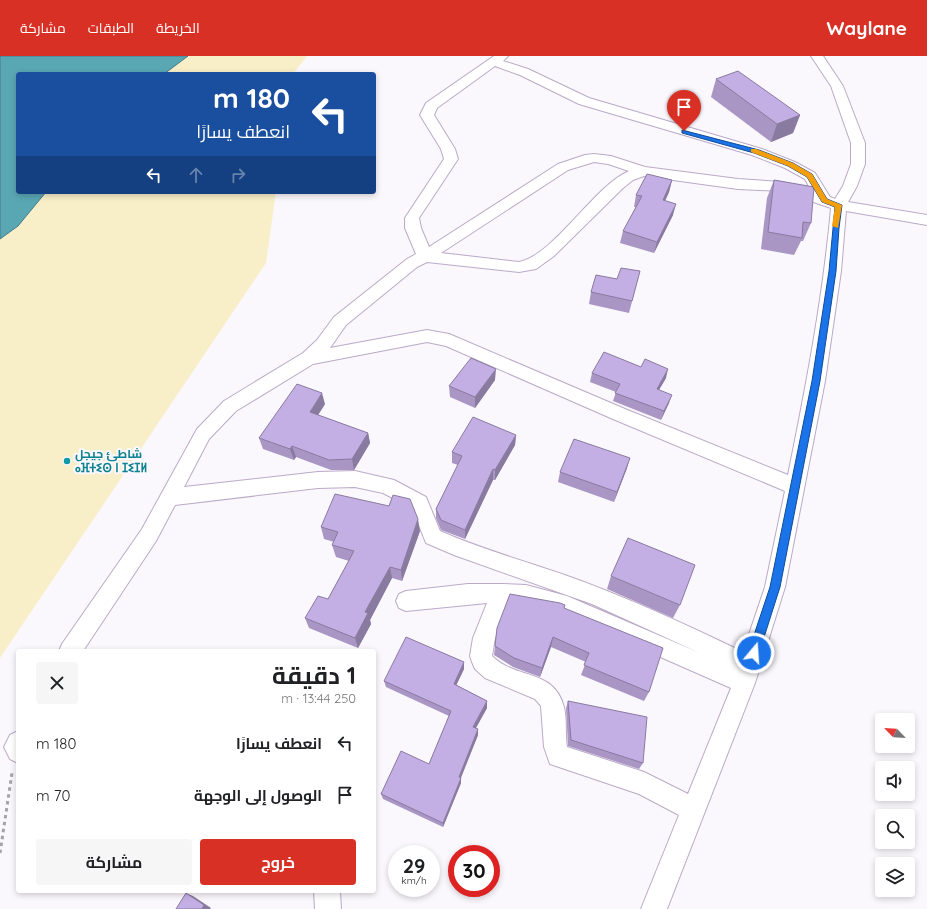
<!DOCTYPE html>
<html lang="ar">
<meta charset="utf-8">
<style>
:root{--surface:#fff;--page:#f6f6f6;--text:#202124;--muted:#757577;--accent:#d93025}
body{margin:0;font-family:Quicksand,Cairo,"Noto Sans Tifinagh",sans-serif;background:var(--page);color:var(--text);direction:rtl;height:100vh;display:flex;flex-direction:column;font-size:15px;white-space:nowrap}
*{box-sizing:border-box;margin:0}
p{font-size:13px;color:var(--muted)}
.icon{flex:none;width:22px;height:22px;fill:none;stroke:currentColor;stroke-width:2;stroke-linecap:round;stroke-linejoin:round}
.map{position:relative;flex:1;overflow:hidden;direction:ltr}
.sheet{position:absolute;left:16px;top:593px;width:360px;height:244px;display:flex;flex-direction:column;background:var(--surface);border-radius:4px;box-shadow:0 2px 6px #0003;direction:rtl}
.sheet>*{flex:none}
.banner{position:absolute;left:16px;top:16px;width:360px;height:122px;border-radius:4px;box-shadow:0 2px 6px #0003;direction:rtl;background:#1a4fa0;color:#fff;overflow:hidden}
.needle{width:26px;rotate:295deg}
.buttons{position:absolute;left:875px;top:657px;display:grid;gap:8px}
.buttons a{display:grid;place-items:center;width:40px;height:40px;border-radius:4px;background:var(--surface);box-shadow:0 2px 6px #0003;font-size:20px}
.speed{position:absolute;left:388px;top:789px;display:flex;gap:8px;font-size:20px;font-weight:700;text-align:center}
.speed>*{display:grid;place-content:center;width:52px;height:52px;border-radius:50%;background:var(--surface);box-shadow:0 2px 6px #0003;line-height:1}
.speed small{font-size:10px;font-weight:400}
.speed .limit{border:6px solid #d22;background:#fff;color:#111}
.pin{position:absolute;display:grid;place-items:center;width:34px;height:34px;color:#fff;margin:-41px -17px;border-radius:50% 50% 50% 0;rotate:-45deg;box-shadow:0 0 4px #0007}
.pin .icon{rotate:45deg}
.me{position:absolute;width:44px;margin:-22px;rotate:18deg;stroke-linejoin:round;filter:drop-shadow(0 0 3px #0008)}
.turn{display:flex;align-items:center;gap:14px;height:84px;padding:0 20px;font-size:18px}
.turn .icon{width:52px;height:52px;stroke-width:2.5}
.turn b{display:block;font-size:28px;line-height:34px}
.lanes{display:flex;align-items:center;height:38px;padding:0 20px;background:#0003;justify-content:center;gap:20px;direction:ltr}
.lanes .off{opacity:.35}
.round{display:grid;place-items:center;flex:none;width:42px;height:42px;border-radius:4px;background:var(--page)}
.head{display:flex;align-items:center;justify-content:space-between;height:68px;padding:0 20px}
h1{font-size:24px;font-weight:700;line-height:30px}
.primary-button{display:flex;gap:8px;margin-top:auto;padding:8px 20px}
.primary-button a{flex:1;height:46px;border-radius:4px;background:var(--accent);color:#fff;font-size:16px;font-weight:700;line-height:46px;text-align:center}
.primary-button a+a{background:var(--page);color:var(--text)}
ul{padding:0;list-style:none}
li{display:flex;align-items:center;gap:12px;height:52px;padding:0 20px}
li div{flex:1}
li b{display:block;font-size:15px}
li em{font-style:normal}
header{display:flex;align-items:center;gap:24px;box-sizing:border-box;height:56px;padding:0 20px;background:var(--accent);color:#fff}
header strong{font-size:19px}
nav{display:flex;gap:22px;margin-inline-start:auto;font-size:14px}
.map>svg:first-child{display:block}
.sand{fill:#f8efc9}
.water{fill:#5aa7b4;stroke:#467a86}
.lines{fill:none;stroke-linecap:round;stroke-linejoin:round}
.street-casing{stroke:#bbaac7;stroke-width:2}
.path{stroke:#a6a2aa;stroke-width:3;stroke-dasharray:3.5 3.5;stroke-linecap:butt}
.street{fill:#fff;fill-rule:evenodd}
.wall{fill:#a996c5}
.shaded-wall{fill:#897aa0}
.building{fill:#c4afe5;stroke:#897aa0}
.route{fill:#1a73e8;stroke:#114b97}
.slow{fill:#f59e0b}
.culture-dot{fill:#0f9aa8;stroke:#faf7fd;stroke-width:1.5}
.labels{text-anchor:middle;stroke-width:4;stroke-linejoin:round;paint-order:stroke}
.culture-label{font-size:12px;font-weight:bold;fill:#0d838f;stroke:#faf7fd;text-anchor:start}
</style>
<header>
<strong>Waylane</strong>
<nav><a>الخريطة</a><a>الطبقات</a><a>مشاركة</a></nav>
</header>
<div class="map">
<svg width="927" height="853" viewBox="0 0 927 853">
<rect width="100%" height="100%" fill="#faf7fd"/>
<g class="sand">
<polygon points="188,0 307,0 293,18 164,18"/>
<polygon points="46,136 276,136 266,207 0,602 0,183 18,170"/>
</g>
<polygon class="water" points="0,0 188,0 164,18 18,18 18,136 46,136 18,170 0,183"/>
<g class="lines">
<g class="street-casing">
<g id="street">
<path d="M494,0H508L503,5L528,13L589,42L762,93L795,106L815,117L830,141L835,143L843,130L851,108V87L831,30L811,0H823L843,30L865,87V108L857,130L848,146L927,159V169L846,155L841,215L825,325L785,531L755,627L667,853H641L679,759L639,738L550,708L544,691L541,650L535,643L485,622L475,613L472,606L470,600L473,582L487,547L406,555L399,552L396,545L399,538L406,535L468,528H502L526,529L567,540L700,597L592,548L454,499L426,487L412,452L383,437L355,431L318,432L175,449L156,485L83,595H59L62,588L142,473L197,373L224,345L303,297L317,284L334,261L407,203L416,198L405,172V162L444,103L441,93L420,59L426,47ZM495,10L520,19L579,48L752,99L785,112L805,123L812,136L782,126L738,123L645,111L611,100L594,98L585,99L558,108L429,191L421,172L419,162L458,103L455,93L434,59L437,52ZM594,106L608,108L629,115C594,130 554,199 519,206L441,197L568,114ZM644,120L738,133L781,135L831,152C823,242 806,330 788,419L625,353L449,278L427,274L330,292L346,269L417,211L427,206L519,216L536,213L554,200L623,132L633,124ZM427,286L446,290L613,363L785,435L765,531L743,596C687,569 631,543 573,522C529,506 483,494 440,475L426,441L394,424L355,415L318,416L184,431L209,383L236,355L313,308ZM508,547L526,549L558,556L731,632L688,738L644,716L567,691C565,678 567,664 564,651C554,612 516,624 492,600L495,582Z"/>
<polygon points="18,675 18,707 10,703 4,691 10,679"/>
<polygon points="314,835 340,835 341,853 315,853"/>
</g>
</g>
<polyline class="path" points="0,797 12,717"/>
<use href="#street" class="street"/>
</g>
<g class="wall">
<polygon points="716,23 800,59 793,77 771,86 711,41"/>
<polygon points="672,124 669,136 665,145 673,159 654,197 620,187 623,175 636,151 634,151 636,139"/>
<polygon points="774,124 811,167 803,185 801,185 794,199 761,193 767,142"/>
<polygon points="640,215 629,257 589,248 591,236 617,223"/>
<polygon points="592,317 666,322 659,334 669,347 661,364 613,345 616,336 590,326"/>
<polygon points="495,324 475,352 450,341 449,330"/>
<polygon points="325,348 318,359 368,377 370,387 354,414 331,414 296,401 294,404 263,393 259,382"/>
<polygon points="516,379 515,389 495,424 493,424 465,483 441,474 436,462 436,453 458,409 452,407 452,396"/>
<polygon points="627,412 614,446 558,426 560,416"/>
<polygon points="321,471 420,475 402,525 392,522 370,564 371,568 358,592 309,572 305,562 328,543 349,505 336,501 332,489 334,486 324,483"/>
<polygon points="611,520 680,549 673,562 607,533"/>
<polygon points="564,552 649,636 644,645 581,619 586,606 551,591 540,621 513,611 494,599 495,590"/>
<polygon points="464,613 456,629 487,645 487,652 476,672 478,679 461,722 461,727 443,771 383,743 381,738 429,708 449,660 386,631 384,625"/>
<polygon points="568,645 643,707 639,713 568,690 566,652"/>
</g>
<g class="shaded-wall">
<polygon points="800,59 793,77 771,86 777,68"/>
<polygon points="672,124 669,136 660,156 663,144"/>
<polygon points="676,148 673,159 654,197 657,186"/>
<polygon points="496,313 495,324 475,352 475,341"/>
<polygon points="668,313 666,322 654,342 657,333"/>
<polygon points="322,337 325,348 313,367 310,356"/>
<polygon points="672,339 669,347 661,364 664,355"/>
<polygon points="368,377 370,387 354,414 352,403"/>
<polygon points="516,379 515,389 495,424 495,414"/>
<polygon points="292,390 296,401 294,404 290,393"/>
<polygon points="630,402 627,412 614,446 617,436"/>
<polygon points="493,413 493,424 465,483 465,474"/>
<polygon points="418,463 420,475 402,525 401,514"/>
<polygon points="390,511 392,522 370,564 371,568 358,592 355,582 365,556"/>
<polygon points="553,581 551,591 540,621 542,612"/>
<polygon points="464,606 464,613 454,634 454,628"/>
<polygon points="487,645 487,652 473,677 473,671"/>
<polygon points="478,673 478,679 459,726 459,721"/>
<polygon points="461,722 461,727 443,771 443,767"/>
<polygon points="186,837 193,840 211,852 210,853 202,853"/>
</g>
<g class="building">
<polygon points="738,15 800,59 777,68 716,23"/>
<polygon points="647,118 672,124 663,144 676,148 657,186 623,175 642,140 636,139"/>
<polygon points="774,124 814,131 811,167 803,166 802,182 768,176"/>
<polygon points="621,212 640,215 632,245 591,236 596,219 617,223"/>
<polygon points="604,296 641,311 645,303 668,313 657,333 672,339 664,355 615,337 620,328 592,317"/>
<polygon points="471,302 496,313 475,341 449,330"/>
<polygon points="297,328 322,337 310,356 368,377 352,403 329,404 292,390 290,393 259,382"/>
<polygon points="473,361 516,379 495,414 493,413 465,474 441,464 436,453 462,400 452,396"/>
<polygon points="574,383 630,402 617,436 560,416"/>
<polygon points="335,438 389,450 393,439 410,443 418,463 401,514 390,511 365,556 368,557 355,582 305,562 318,540 328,543 354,495 332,489 338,476 321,471"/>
<polygon points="628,482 695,509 680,549 611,520"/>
<polygon points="510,538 560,547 565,549 564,552 663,592 649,636 584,609 589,597 553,581 542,612 514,602 495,590 497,572"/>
<polygon points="406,581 464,606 454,628 487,645 473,671 478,673 459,721 461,722 443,767 381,738 401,695 429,708 451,655 384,625"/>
<polygon points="568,645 647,661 643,707 571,684"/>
<polygon points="186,837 204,849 202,853 176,853"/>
</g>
<polygon class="route" points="682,74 759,94 793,107 812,118 827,143 842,149 839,172 836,215 820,325 780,531 759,597 757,600 754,602 750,600 748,597 770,531 812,325 829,215 835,151 822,146 807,121 788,110 754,97 682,77"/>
<polygon class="slow" points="751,93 756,93 793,107 812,118 827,143 842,149 838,172 832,170 835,151 822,146 807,121 788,110 751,96"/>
<circle class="culture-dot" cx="67" cy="405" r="4"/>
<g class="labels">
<g class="culture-label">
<text x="75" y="402">شاطئ جيجل<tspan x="75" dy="14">ⴰⴼⵜⵉⵙ ⵏ ⵊⵉⵊⵍ</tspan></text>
</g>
</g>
</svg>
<div class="buttons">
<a><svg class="needle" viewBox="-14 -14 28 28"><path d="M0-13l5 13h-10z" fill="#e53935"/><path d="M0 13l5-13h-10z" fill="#757577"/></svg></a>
<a><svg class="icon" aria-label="sound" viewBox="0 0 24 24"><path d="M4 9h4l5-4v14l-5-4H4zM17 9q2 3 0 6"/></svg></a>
<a><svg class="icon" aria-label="search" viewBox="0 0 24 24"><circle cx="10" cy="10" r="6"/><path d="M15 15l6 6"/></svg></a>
<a><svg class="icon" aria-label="layers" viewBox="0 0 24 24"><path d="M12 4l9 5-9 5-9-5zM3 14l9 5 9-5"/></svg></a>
</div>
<div class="speed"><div>29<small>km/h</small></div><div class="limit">30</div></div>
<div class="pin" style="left:684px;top:75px;background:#d93025"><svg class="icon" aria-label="arrive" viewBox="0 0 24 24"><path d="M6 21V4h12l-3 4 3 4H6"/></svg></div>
<svg class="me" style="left:754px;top:597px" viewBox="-20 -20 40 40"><circle r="17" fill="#1a73e8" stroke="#fff" stroke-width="3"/><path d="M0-11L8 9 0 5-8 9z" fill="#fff"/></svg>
<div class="banner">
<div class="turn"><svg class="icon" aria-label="left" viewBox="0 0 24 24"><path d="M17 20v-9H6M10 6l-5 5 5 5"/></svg><div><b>180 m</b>انعطف يسارًا</div></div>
<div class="lanes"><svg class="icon" aria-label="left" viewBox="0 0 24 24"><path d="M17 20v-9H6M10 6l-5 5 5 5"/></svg><svg class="icon off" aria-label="ahead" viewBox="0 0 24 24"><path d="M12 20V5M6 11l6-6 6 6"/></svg><svg class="icon off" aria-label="right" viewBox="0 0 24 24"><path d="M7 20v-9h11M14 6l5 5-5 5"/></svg></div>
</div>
<section class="sheet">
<div class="head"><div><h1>1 دقيقة</h1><p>250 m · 13:44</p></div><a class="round"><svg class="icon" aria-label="close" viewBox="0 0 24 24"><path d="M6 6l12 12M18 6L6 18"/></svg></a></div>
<ul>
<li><svg class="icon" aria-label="left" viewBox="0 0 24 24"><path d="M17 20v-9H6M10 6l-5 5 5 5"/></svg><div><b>انعطف يسارًا</b></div><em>180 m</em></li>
<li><svg class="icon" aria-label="arrive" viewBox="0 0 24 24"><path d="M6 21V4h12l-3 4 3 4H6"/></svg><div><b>الوصول إلى الوجهة</b></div><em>70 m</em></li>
</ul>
<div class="primary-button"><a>خروج</a><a>مشاركة</a></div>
</section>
</div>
